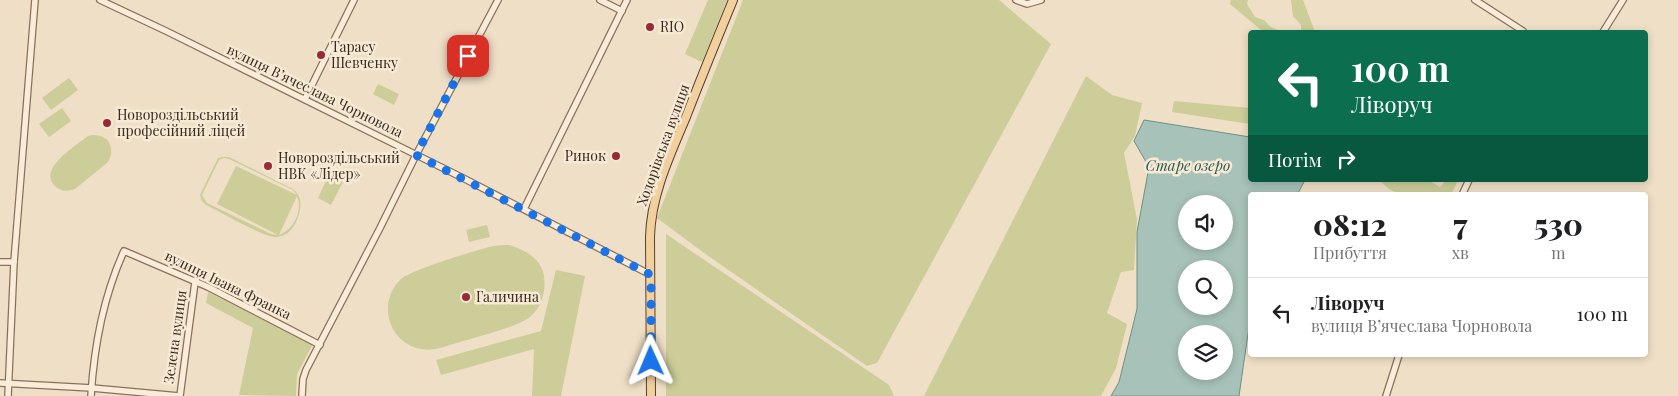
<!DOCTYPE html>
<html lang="uk">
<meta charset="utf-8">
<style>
:root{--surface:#fff;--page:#f2f2f2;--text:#202124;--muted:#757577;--line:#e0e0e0}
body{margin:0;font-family:"Playfair Display",serif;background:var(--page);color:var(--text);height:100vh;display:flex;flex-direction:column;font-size:19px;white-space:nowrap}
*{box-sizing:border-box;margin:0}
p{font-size:16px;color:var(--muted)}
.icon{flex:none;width:28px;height:28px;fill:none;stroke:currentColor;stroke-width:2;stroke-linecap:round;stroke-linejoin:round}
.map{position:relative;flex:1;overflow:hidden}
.details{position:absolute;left:1248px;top:192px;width:400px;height:165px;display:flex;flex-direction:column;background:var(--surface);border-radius:5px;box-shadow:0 2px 8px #0003}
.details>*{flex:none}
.banner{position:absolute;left:1248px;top:30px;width:400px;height:152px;border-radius:5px;box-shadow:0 2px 8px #0003;background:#0b6e4f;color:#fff;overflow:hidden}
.tools{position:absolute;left:1178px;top:195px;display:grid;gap:10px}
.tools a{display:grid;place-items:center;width:55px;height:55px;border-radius:50%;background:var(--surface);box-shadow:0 2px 8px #0003;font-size:25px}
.pin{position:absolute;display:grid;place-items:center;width:42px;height:42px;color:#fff;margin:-21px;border-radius:10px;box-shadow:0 2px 8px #0006}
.me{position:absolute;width:55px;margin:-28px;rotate:359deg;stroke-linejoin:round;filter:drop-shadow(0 0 4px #0008)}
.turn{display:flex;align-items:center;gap:18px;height:105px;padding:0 20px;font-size:22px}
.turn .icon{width:65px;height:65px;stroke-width:2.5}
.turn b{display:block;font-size:35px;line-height:42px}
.then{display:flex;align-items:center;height:48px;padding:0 20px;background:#0003;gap:10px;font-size:19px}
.eta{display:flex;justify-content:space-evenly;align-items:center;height:85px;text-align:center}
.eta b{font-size:30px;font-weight:800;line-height:35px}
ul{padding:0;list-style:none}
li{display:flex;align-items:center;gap:15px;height:70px;padding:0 20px;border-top:1px solid var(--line)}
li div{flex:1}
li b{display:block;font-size:19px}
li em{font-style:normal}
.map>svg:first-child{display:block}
.green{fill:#cccd99;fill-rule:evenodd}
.water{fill:#a7c2b8;stroke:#6e9185;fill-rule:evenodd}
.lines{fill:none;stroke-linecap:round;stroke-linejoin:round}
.minor-casing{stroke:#8a705b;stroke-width:8}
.major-casing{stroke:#583f2f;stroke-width:10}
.minor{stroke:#f9edd9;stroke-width:5.5}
.major{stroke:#f1d09e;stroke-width:8}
.route{stroke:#1a73e8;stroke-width:9;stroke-dasharray:0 16.2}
.poi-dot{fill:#9a2b36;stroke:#f6ead5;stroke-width:2}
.labels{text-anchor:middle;stroke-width:5;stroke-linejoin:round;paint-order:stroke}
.poi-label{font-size:14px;fill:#3a2a1f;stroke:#f6ead5;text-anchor:start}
.street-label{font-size:14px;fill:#3a2a1f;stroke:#f6ead5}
.water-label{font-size:15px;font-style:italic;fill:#2e5a53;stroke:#f6ead5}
</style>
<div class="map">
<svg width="1678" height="396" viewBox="0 0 1678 396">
<rect width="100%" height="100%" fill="#efdfc6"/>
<g class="green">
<polygon points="708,0 727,0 702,62 685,54"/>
<polygon points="743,0 999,0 1051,44 877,363 867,366 704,253 657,218"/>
<polygon points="1231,0 1248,0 1247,4 1255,17 1264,20 1271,27 1282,32 1262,32 1261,30 1230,4"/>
<polygon points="1291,0 1303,0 1315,32 1301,32 1301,25 1293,16"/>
<polygon points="1086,76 1112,95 1142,103 1135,136 1124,153 1137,219 1134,270 1121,272 1107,313 1127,324 1116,368 1101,396 924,396"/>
<polygon points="69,78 78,90 51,110 42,98"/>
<polygon points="378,84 399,94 394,105 373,94"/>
<polygon points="1174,101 1250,108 1250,124 1172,112"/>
<polygon points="62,108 71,121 49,137 39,124"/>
<path d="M93,135C109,135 116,148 108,162L75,189C68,191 62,192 56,187C36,169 76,146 88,136Z"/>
<path d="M223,157H229L293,189C301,196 302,204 299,214C296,225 290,236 276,237C265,238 219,211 206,205L202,201L200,195L218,158ZM224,158L229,159L293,190L297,195L236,166L217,204L278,235L271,234L207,203L202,195L219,160ZM297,196C303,211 294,229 279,235Z"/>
<polygon points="329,175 343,182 331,205 318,198"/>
<path d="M1380,180H1428L1440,187L1446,180H1458L1451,195C1427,195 1396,202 1380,180Z"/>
<polygon points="487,225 490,237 469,242 466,230"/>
<polygon points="666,234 889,385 894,396 666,396"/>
<path d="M509,245C525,250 541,258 544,276C546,291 542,307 530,317C514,329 468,339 447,346C440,348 430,351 421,349C389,343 376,303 401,279C411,270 479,249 494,246C499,245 504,245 509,245Z"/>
<polygon points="556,270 585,276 561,396 532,396 534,349 441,375 436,360 541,331"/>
<polygon points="208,292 313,344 297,374 296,396 239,395 253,328 206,303"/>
</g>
<path class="water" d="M1144,120L1250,137V180H1303L1304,182L1297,195H1250V320L1239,396H1111L1119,382L1137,309V232L1149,167L1134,141ZM1186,204H1224V241H1186ZM1186,269H1224V306H1186ZM1186,334H1224V371H1186Z"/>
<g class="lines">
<g class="minor-casing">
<g id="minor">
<polyline points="100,0 166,31 463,178 651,275"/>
<polyline points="600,0 622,11"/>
<polyline points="1016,0 1027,4 1041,0"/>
<polyline points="1475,0 1523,31"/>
<polyline points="1603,32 1623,0"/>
<polyline points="305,99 354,0"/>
<polyline points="1462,195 1469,180"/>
<polyline points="524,209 627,0"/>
<polyline points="0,262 14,262"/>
<polyline points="0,383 92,388 179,396"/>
<polyline points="8,396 14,262 35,0"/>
<path d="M91,396C94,347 104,295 124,251L208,287L320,345"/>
<polyline points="180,396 195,282"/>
<polyline points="302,396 303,379 306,370 380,228 416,155 498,0"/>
<polyline points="1386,396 1399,355"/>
</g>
</g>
<g class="major-casing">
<path id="major" d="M651,396L650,237C651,195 670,155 686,117C701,78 717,39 733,0"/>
</g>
<use href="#minor" class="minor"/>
<use href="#major" class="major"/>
</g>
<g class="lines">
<polyline class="route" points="468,56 416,155 651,275 651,361"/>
</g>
<g class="poi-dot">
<circle cx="650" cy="27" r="5"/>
<circle cx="321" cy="55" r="5"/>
<circle cx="107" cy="123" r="5"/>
<circle cx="616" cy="156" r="5"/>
<circle cx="268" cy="166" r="5"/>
<circle cx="466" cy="297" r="5"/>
</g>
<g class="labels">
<g class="poi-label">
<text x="660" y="32">RIO</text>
<text x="331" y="52">Тарасу<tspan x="331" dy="16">Шевченку</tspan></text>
<text x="117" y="120">Новороздільський<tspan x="117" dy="16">професійний ліцей</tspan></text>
<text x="606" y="161" text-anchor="end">Ринок</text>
<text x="278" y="163">Новороздільський<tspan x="278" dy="16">НВК «Лідер»</tspan></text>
<text x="476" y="302">Галичина</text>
</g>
<g class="street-label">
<text transform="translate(315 91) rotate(26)" y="5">вулиця Вʼячеслава Чорновола</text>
<text transform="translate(663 145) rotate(-70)" y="5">Ходорівська вулиця</text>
<text transform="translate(228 285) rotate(26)" y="5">вулиця Івана Франка</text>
<text transform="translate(175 337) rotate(-82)" y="5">Зелена вулиця</text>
</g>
<g class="water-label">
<text x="1188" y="171">Старе озеро</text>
</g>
</g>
</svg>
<div class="tools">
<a><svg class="icon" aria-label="sound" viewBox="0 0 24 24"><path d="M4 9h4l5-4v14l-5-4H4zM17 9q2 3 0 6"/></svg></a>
<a><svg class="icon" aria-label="search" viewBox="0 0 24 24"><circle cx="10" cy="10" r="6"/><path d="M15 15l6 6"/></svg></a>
<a><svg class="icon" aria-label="layers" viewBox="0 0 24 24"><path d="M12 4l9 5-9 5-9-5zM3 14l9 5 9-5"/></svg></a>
</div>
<div class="pin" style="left:468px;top:56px;background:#d93025"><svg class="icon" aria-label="arrive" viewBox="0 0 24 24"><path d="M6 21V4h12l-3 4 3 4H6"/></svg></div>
<svg class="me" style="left:651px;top:361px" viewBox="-20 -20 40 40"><path d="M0-17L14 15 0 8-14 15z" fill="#1a73e8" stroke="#fff" stroke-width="4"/></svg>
<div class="banner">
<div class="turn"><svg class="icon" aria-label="left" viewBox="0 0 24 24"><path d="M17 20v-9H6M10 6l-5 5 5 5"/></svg><div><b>100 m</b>Ліворуч</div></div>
<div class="then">Потім<svg class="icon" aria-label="right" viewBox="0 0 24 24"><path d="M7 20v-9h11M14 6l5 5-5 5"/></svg></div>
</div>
<section class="details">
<div class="eta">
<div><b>08:12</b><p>Прибуття</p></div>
<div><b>7</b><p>хв</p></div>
<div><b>530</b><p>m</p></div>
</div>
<ul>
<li><svg class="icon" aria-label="left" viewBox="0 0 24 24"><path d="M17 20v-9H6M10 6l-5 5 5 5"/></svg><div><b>Ліворуч</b><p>вулиця Вʼячеслава Чорновола</p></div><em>100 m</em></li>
</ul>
</section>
</div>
